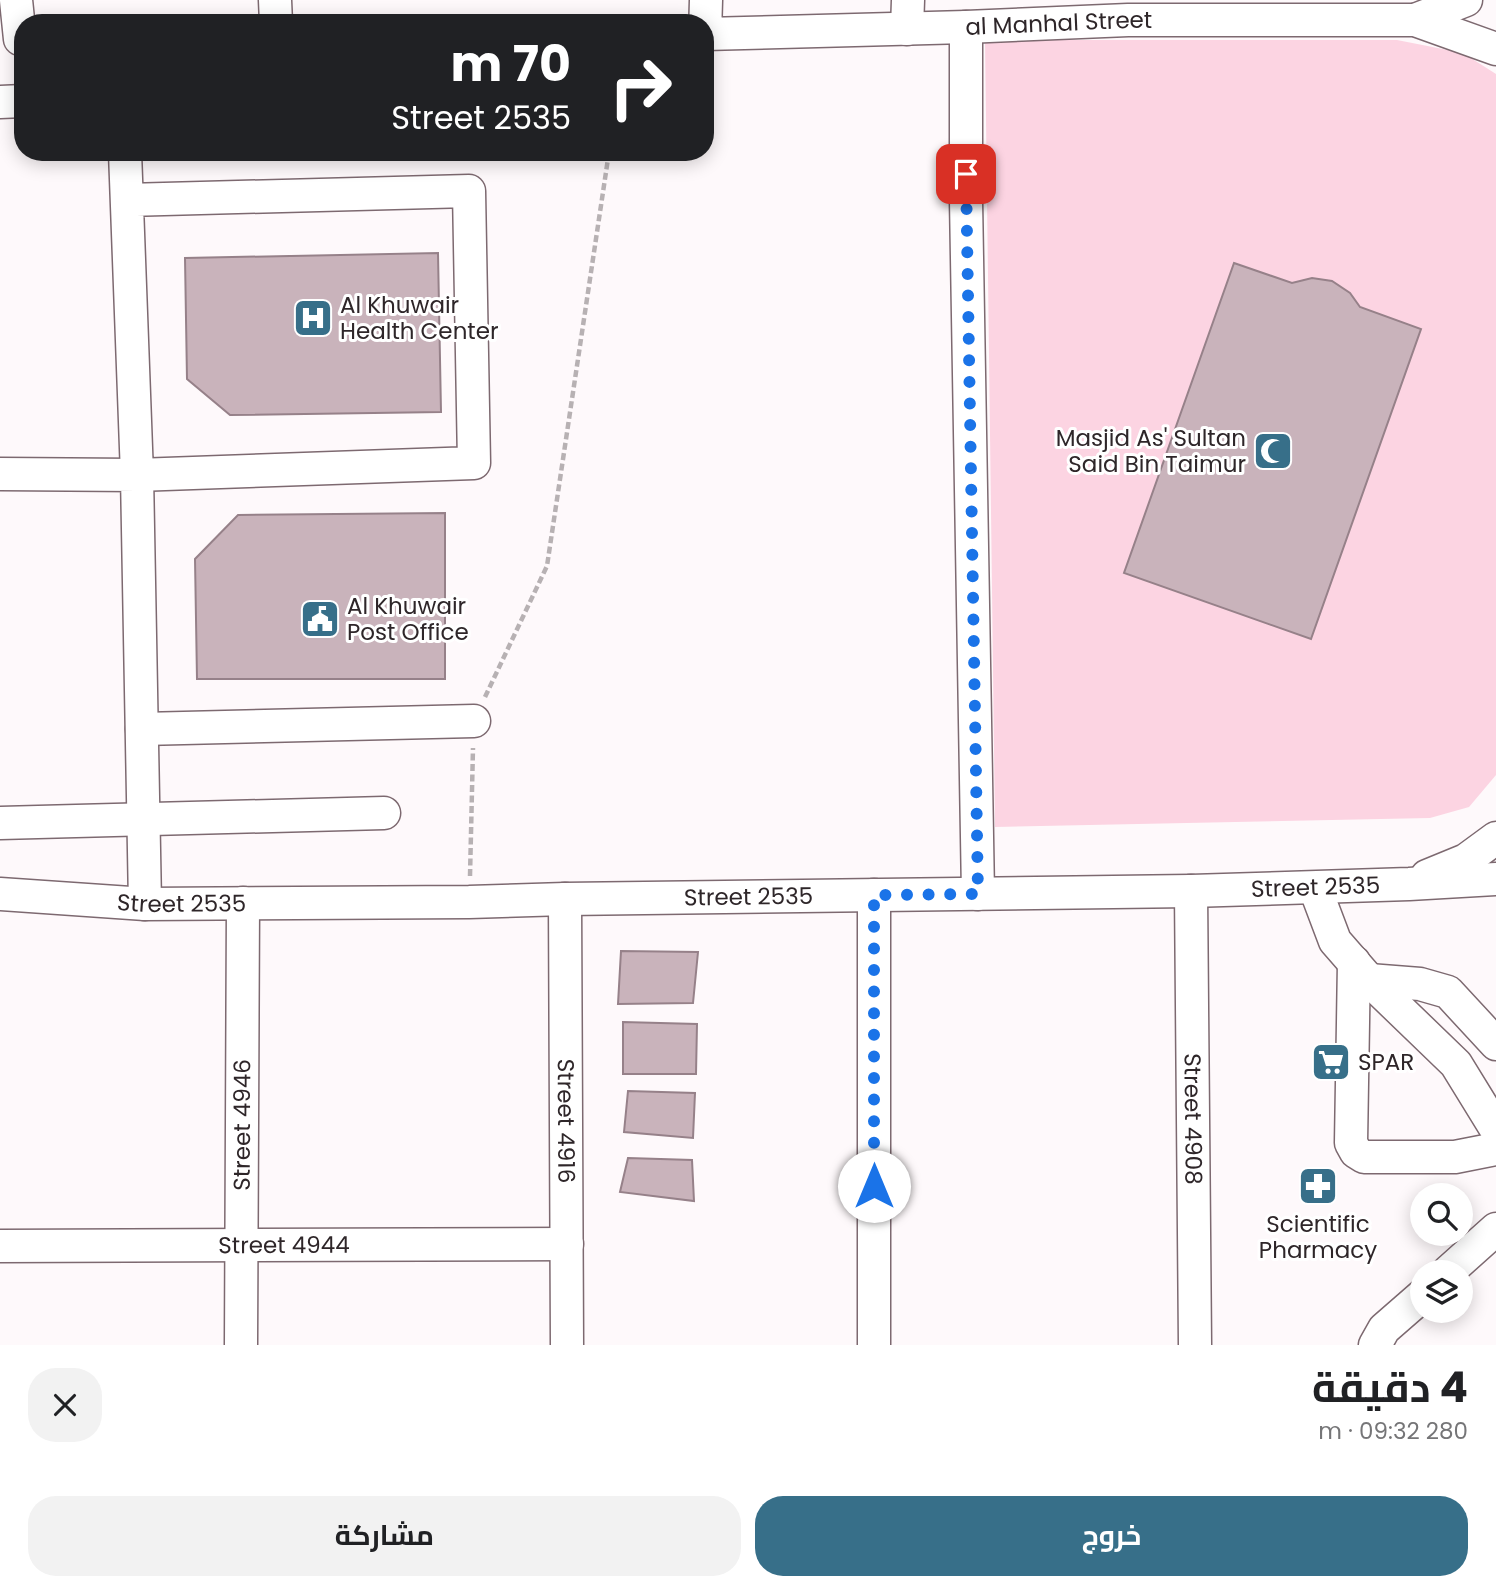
<!DOCTYPE html>
<html lang="ar">
<meta charset="utf-8">
<style>
:root{--surface:#fff;--page:#f2f2f2;--text:#202124;--muted:#757577;--accent:#376f89}
body{margin:0;font-family:Poppins,Cairo,sans-serif;background:var(--page);color:var(--text);direction:rtl;height:100vh;display:flex;flex-direction:column;font-size:26px;white-space:nowrap}
*{box-sizing:border-box;margin:0}
p{font-size:23px;color:var(--muted)}
.icon{flex:none;width:38px;height:38px;fill:none;stroke:currentColor;stroke-width:2;stroke-linecap:round;stroke-linejoin:round}
.map{position:relative;height:1345px;overflow:hidden;direction:ltr}
.details{display:flex;flex-direction:column;background:var(--surface);flex:1}
.details>*{flex:none}
.guide{position:absolute;left:14px;top:14px;width:700px;height:147px;border-radius:28px;box-shadow:0 4px 18px #0003;direction:rtl;background:#202124;color:#fff;overflow:hidden}
.fabs{position:absolute;left:1410px;top:1183px;display:grid;gap:14px}
.fabs a{display:grid;place-items:center;width:63px;height:63px;border-radius:50%;background:var(--surface);box-shadow:0 4px 18px #0003;font-size:35px}
.pin{position:absolute;display:grid;place-items:center;width:60px;height:60px;color:#fff;margin:-30px;border-radius:14px;box-shadow:0 4px 10px #0006}
.me{position:absolute;width:77px;margin:-38px;rotate:0deg;stroke-linejoin:round;filter:drop-shadow(0 0 5px #0008)}
.turn{display:flex;align-items:center;gap:24px;height:147px;padding:0 28px;font-size:32px}
.turn .icon{width:91px;height:91px;stroke-width:2.5}
.turn b{display:block;font-size:49px;line-height:60px}
.round{display:grid;place-items:center;flex:none;width:74px;height:74px;border-radius:28px;background:var(--page)}
.overview{display:flex;align-items:center;justify-content:space-between;height:119px;padding:0 28px}
h1{font-size:42px;font-weight:700;line-height:52px}
.cta{display:flex;gap:14px;margin-top:auto;padding:14px 28px}
.cta a{flex:1;height:80px;border-radius:28px;background:var(--accent);color:#fff;font-size:28px;font-weight:700;line-height:80px;text-align:center}
.cta a+a{background:var(--page);color:var(--text)}
.map>svg:first-child{display:block}
.green{fill:#fcd4e2}
.building{fill:#c9b3bb;stroke:#968189;stroke-width:2}
.lines{fill:none;stroke-linecap:round;stroke-linejoin:round}
.minor-casing{stroke:#7d6970;stroke-width:35}
.path{stroke:#b7b1b3;stroke-width:4.5;stroke-dasharray:7 3.5;stroke-linecap:butt}
.minor{stroke:#fff;stroke-width:32}
.route{stroke:#1a73e8;stroke-width:12;stroke-dasharray:0 21.6}
.labels{text-anchor:middle;stroke-width:6;stroke-linejoin:round;paint-order:stroke}
.street-label{font-size:23px;fill:#2e2629;stroke:#fff}
.poi-label{font-size:23px;fill:#2e2629;stroke:#fff;text-anchor:start}
</style>
<div class="map">
<svg width="1496" height="1345" viewBox="0 0 1496 1345">
<rect width="100%" height="100%" fill="#fef9fb"/>
<polygon class="green" points="985,40 1397,40 1463,53 1496,74 1496,775 1469,807 1430,818 995,827"/>
<g class="building">
<polygon points="438,253 441,412 230,415 187,379 185,258"/>
<polygon points="1234,263 1292,283 1312,278 1332,281 1350,293 1360,307 1421,329 1311,639 1124,573"/>
<polygon points="445,513 445,679 197,679 195,559 238,515"/>
<polygon points="621,951 698,952 693,1003 618,1004"/>
<polygon points="623,1022 697,1024 696,1074 623,1074"/>
<polygon points="628,1091 695,1093 693,1138 624,1132"/>
<polygon points="628,1158 692,1160 694,1201 620,1192"/>
</g>
<g class="lines">
<g class="minor-casing">
<g id="minor">
<polyline points="16,0 20,39"/>
<polyline points="275,0 276,23"/>
<path id="s1" d="M706,0L705,34L966,27L1128,20H1415L1496,49"/>
<polyline points="1415,20 1466,0"/>
<polyline points="966,27 966,200 978,894"/>
<polyline points="907,29 908,0"/>
<polyline points="0,102 23,101"/>
<polyline points="125,152 137,475 474,463 469,191 127,200"/>
<polyline points="0,474 137,475 145,904"/>
<polyline points="142,729 474,721"/>
<polyline points="0,823 384,813"/>
<polyline points="1427,876 1466,860 1496,838"/>
<polyline points="1315,888 1335,941 1369,980 1456,1064 1496,1129"/>
<path id="s2" d="M1191,891L1195,1345"/>
<path id="s3" d="M0,894L145,904L469,902L565,899L1191,891L1409,884L1496,879"/>
<path id="s4" d="M565,899L567,1345"/>
<polyline points="1354,962 1351,1143 1356,1152 1364,1157 1455,1157 1496,1149"/>
<polyline points="1369,980 1420,984 1448,992 1496,1044"/>
<path id="s5" d="M0,1246L567,1244"/>
<polyline points="1448,1272 1496,1229"/>
<path id="s6" d="M241,1345L243,903"/>
<polyline points="874,1345 874,895"/>
<polyline points="1375,1345 1384,1329 1423,1295"/>
</g>
</g>
<g class="path">
<polyline points="485,697 547,566 609,152"/>
<polyline points="470,876 473,748"/>
</g>
<use href="#minor" class="minor"/>
</g>
<g class="lines">
<polyline class="route" points="874,1186 874,895 978,894 966,174"/>
</g>
<defs>
<g id="hospital-square" transform="scale(2.0125)"><rect x="-9" y="-9" width="18" height="18" rx="4" fill="#376f89" stroke="#fff"/><path d="M-5-5h3v3.5h4V-5h3V5h-3V1.5h-4V5h-3Z" fill="#fff"/></g>
<g id="mosque-square" transform="scale(2.0125)"><rect x="-9" y="-9" width="18" height="18" rx="4" fill="#376f89" stroke="#fff"/><path d="M3.5-4.9A6 6 0 1 0 3.5 4.9A5 5 0 1 1 3.5-4.9Z" fill="#fff"/></g>
<g id="civic-square" transform="scale(2.0125)"><rect x="-9" y="-9" width="18" height="18" rx="4" fill="#376f89" stroke="#fff"/><path d="M-.6-6.5H3V-4.5H.6V-3L4-1V1h2V6H-6V1h2V-1L-.6-3ZM-1.2 2.5V6h2.4V2.5Z" fill="#fff"/></g>
<g id="supermarket-square" transform="scale(2.0125)"><rect x="-9" y="-9" width="18" height="18" rx="4" fill="#376f89" stroke="#fff"/><path d="M-6-5.5h2.5l.6 2H6L4.5 2H-2.5L-4.4-4H-6ZM-1.5 3.2a1.3 1.3 0 1 0 .1 0ZM3 3.2a1.3 1.3 0 1 0 .1 0Z" fill="#fff"/></g>
<g id="pharmacy-square" transform="scale(2.0125)"><rect x="-9" y="-9" width="18" height="18" rx="4" fill="#376f89" stroke="#fff"/><path d="M-2-6h4v4h4v4h-4v4h-4v-4h-4v-4h4Z" fill="#fff"/></g>
</defs>
<g fill-rule="evenodd">
<use href="#hospital-square" x="313" y="318"/>
<use href="#mosque-square" x="1273" y="451"/>
<use href="#civic-square" x="320" y="619"/>
<use href="#supermarket-square" x="1331" y="1062"/>
<use href="#pharmacy-square" x="1318" y="1186"/>
</g>
<g class="labels">
<g class="street-label">
<text dy="8" stroke="none"><textPath href="#s1" startOffset="388">al Manhal Street</textPath></text>
<text dy="8" stroke="none"><textPath href="#s3" startOffset="1316">Street 2535</textPath></text>
<text dy="8" stroke="none"><textPath href="#s3" startOffset="749">Street 2535</textPath></text>
<text dy="8" stroke="none"><textPath href="#s3" startOffset="182">Street 2535</textPath></text>
<text dy="8" stroke="none"><textPath href="#s2" startOffset="228">Street 4908</textPath></text>
<text dy="8" stroke="none"><textPath href="#s4" startOffset="222">Street 4916</textPath></text>
<text dy="8" stroke="none"><textPath href="#s6" startOffset="220">Street 4946</textPath></text>
<text dy="8" stroke="none"><textPath href="#s5" startOffset="284">Street 4944</textPath></text>
</g>
<g class="poi-label">
<text x="340" y="313">Al Khuwair<tspan x="340" dy="26">Health Center</tspan></text>
<text x="1246" y="446" text-anchor="end">Masjid As' Sultan<tspan x="1246" dy="26">Said Bin Taimur</tspan></text>
<text x="347" y="614">Al Khuwair<tspan x="347" dy="26">Post Office</tspan></text>
<text x="1358" y="1070">SPAR</text>
<text x="1318" y="1232" text-anchor="middle">Scientific<tspan x="1318" dy="26">Pharmacy</tspan></text>
</g>
</g>
</svg>
<div class="fabs">
<a><svg class="icon" aria-label="search" viewBox="0 0 24 24"><circle cx="10" cy="10" r="6"/><path d="M15 15l6 6"/></svg></a>
<a><svg class="icon" aria-label="layers" viewBox="0 0 24 24"><path d="M12 4l9 5-9 5-9-5zM3 14l9 5 9-5"/></svg></a>
</div>
<div class="pin" style="left:966px;top:174px;background:#d93025"><svg class="icon" aria-label="arrive" viewBox="0 0 24 24"><path d="M6 21V4h12l-3 4 3 4H6"/></svg></div>
<svg class="me" style="left:874px;top:1186px" viewBox="-20 -20 40 40"><circle r="19" fill="#fff"/><path d="M0-13L10 11 0 6-10 11z" fill="#1a73e8"/></svg>
<div class="guide">
<div class="turn"><svg class="icon" aria-label="right" viewBox="0 0 24 24"><path d="M7 20v-9h11M14 6l5 5-5 5"/></svg><div><b>70 m</b>Street 2535</div></div>
</div>
</div>
<section class="details">
<div class="overview"><div><h1>4 دقيقة</h1><p>280 m · 09:32</p></div><a class="round"><svg class="icon" aria-label="close" viewBox="0 0 24 24"><path d="M6 6l12 12M18 6L6 18"/></svg></a></div>
<div class="cta"><a>خروج</a><a>مشاركة</a></div>
</section>
